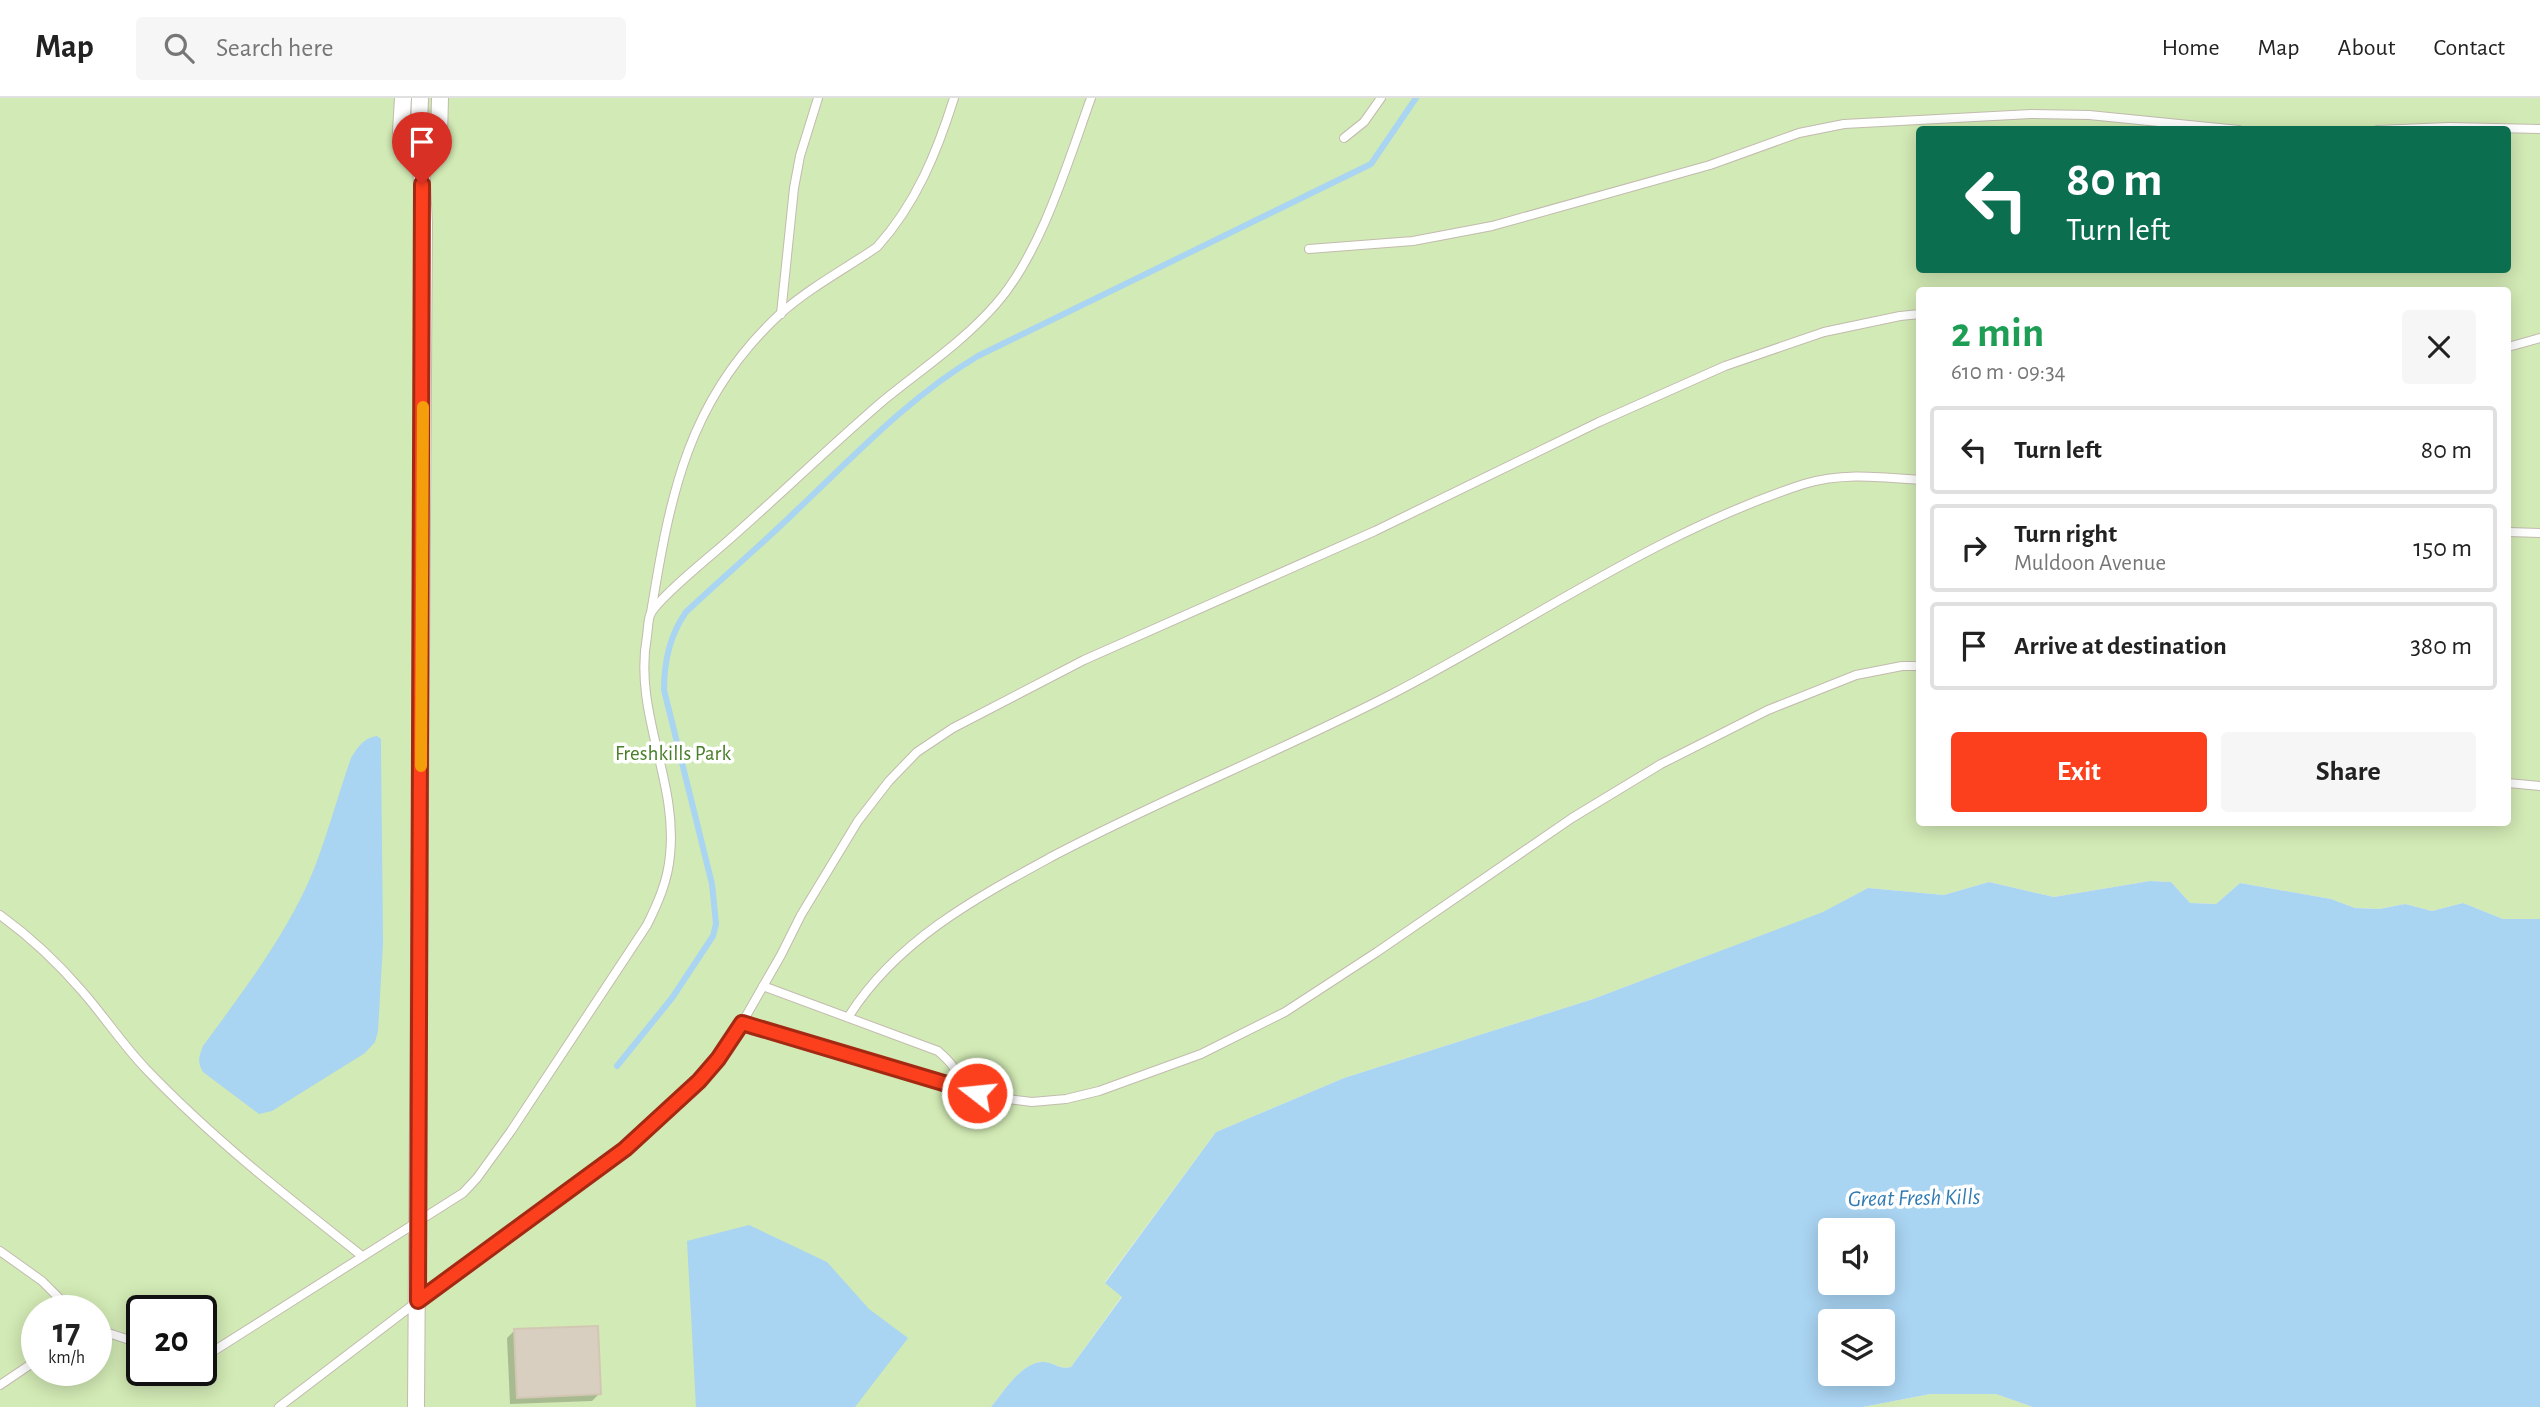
<!DOCTYPE html>
<meta charset="utf-8">
<style>
:root{--surface:#fff;--page:#f6f6f6;--text:#222;--muted:#767676;--line:#e0e0e0;--accent:#fc3f1d}
body{margin:0;font-family:"Alegreya Sans",sans-serif;background:var(--page);color:var(--text);height:100vh;display:flex;flex-direction:column;font-size:26px;white-space:nowrap}
*{box-sizing:border-box;margin:0}
p{font-size:23px;color:var(--muted)}
.icon{flex:none;width:38px;height:38px;fill:none;stroke:currentColor;stroke-width:2;stroke-linecap:round;stroke-linejoin:round}
.map{position:relative;flex:1;overflow:hidden}
.side{position:absolute;left:1916px;top:189px;width:595px;height:539px;display:flex;flex-direction:column;background:var(--surface);border-radius:7px;box-shadow:0 4px 18px #0003}
.side>*{flex:none}
.hud{position:absolute;left:1916px;top:28px;width:595px;height:147px;border-radius:7px;box-shadow:0 4px 18px #0003;background:#0b6e4f;color:#fff;overflow:hidden}
.tools{position:absolute;left:1818px;top:1120px;display:grid;gap:14px}
.tools a{display:grid;place-items:center;width:77px;height:77px;border-radius:7px;background:var(--surface);box-shadow:0 4px 18px #0003;font-size:35px}
.speed{position:absolute;left:21px;top:1197px;display:flex;gap:14px;font-size:35px;font-weight:700;text-align:center}
.speed>*{display:grid;place-content:center;width:91px;height:91px;border-radius:50%;background:var(--surface);box-shadow:0 4px 18px #0003;line-height:1}
.speed small{font-size:18px;font-weight:400}
.speed .limit{border:4px solid #111;border-radius:10px;background:#fff;color:#111}
.pin{position:absolute;display:grid;place-items:center;width:60px;height:60px;color:#fff;margin:-72px -30px;border-radius:50% 50% 50% 0;rotate:-45deg;box-shadow:0 0 7px #0007}
.pin .icon{rotate:45deg}
.me{position:absolute;width:77px;margin:-38px;rotate:286deg;stroke-linejoin:round;filter:drop-shadow(0 0 5px #0008)}
.turn{display:flex;align-items:center;gap:24px;height:147px;padding:0 35px;font-size:32px}
.turn .icon{width:91px;height:91px;stroke-width:2.5}
.turn b{display:block;font-size:49px;line-height:60px}
.round{display:grid;place-items:center;flex:none;width:74px;height:74px;border-radius:7px;background:var(--page)}
.headline{display:flex;align-items:center;justify-content:space-between;height:119px;padding:0 35px}
h1{font-size:42px;font-weight:600;line-height:52px;color:#1e9e55}
.action{display:flex;gap:14px;margin-top:auto;padding:14px 35px}
.action a{flex:1;height:80px;border-radius:7px;background:var(--accent);color:#fff;font-size:28px;font-weight:600;line-height:80px;text-align:center}
.action a+a{background:var(--page);color:var(--text)}
ul{padding:0;list-style:none}
li{display:flex;align-items:center;gap:21px;height:88px;margin:0 14px 10px;padding:0 21px;border:4px solid var(--line);border-radius:7px}
li div{flex:1}
li b{display:block;font-size:26px}
li em{font-style:normal}
header{display:flex;align-items:center;gap:42px;box-sizing:border-box;height:98px;padding:0 35px;background:var(--surface);border-bottom:2px solid var(--line)}
header strong{font-size:33px}
nav{display:flex;gap:38px;margin-inline-start:auto;font-size:24px}
.search{width:490px;height:63px;background:var(--page);display:flex;align-items:center;gap:18px;box-sizing:border-box;padding:0 24px;border-radius:7px;color:var(--muted);font-size:26px}
.map>svg:first-child{display:block}
.green{fill:#d2eab5;fill-rule:evenodd}
.water{fill:#a9d4f2;fill-rule:evenodd}
.shadow{fill:#0003}
.lines{fill:none;stroke-linecap:round;stroke-linejoin:round}
.stream{stroke:#a9d4f2;stroke-width:6}
.building{fill:#d8cfc1;stroke:#d3c7b4;stroke-width:2}
.lane-casing{stroke:#c2bbae;stroke-width:10}
.street-casing{stroke:#c2bbae;stroke-width:18}
.lane{stroke:#fff;stroke-width:8}
.street{stroke:#fff;stroke-width:16}
.route-casing{stroke:#a42913;stroke-width:18}
.route{stroke:#fc3f1d;stroke-width:12}
.slow{stroke:#f59e0b;stroke-width:12}
.labels{text-anchor:middle;stroke-width:7;stroke-linejoin:round;paint-order:stroke}
.park-label{font-size:21px;fill:#4a7f2a;stroke:#fff}
.water-label{font-size:23px;font-style:italic;fill:#2e7ab2;stroke:#fff}
</style>
<header>
<strong>Map</strong>
<div class="search"><svg class="icon" aria-label="search" viewBox="0 0 24 24"><circle cx="10" cy="10" r="6"/><path d="M15 15l6 6"/></svg>Search here</div>
<nav><a>Home</a><a>Map</a><a>About</a><a>Contact</a></nav>
</header>
<div class="map">
<svg width="2540" height="1309" viewBox="0 0 2540 1309">
<rect width="100%" height="100%" fill="#f6f3ec"/>
<g class="green">
<path d="M0,0H2540V821H2503L2463,805L2432,813L2405,806L2379,811L2355,810L2331,801L2240,785L2216,806L2190,805L2171,784L2150,783L2054,799L1989,784L1944,797L1868,790L1824,814L1593,901L1344,980L1216,1034L1105,1184L1122,1198L1071,1269C1060,1272 1055,1265 1045,1264C1022,1262 1004,1294 991,1309H0ZM1920,32H2508V172H1920ZM1920,192H2508V724H1920ZM37,1213H96V1272H37ZM142,1213H201V1272H142Z"/>
<polygon points="1930,1296 1996,1296 2033,1309 1863,1309"/>
</g>
<g class="water">
<path d="M377,638L381,641V652L383,845L378,933L375,944L365,955L272,1013L259,1016L203,974C197,964 199,958 203,948C244,892 288,835 314,771C328,735 338,697 351,660C358,649 363,640 377,638Z"/>
<path d="M2150,783L2171,784L2190,805L2216,806L2240,785L2331,801L2355,810L2379,811L2405,806L2432,813L2463,805L2503,821H2540V1309H2033L1996,1296H1930L1863,1309H991C1004,1294 1022,1262 1045,1264C1055,1265 1060,1272 1071,1269L1122,1199L1105,1185L1216,1034L1344,980L1593,901L1823,814L1868,790L1944,797L1989,784L2054,799ZM1830,1132H1883V1185H1830ZM1830,1223H1883V1276H1830Z"/>
<polygon points="749,1127 827,1164 869,1211 908,1240 855,1309 696,1309 687,1143"/>
</g>
<polygon class="shadow" points="514,1233 599,1296 592,1303 510,1306 507,1240"/>
<g class="lines">
<path class="stream" d="M617,968L672,900L713,838L716,826L712,786L664,592C664,564 669,538 686,514C722,480 760,448 796,413C854,358 909,299 978,258L1371,66L1416,0"/>
</g>
<polygon class="building" points="598,1228 601,1296 517,1300 514,1231"/>
<g class="lines">
<g class="lane-casing">
<g id="lane">
<polyline points="2377,32 2449,29 2540,31"/>
<polyline points="1344,40 1364,24 1381,0"/>
<polyline points="1309,151 1413,143 1492,128 1710,67 1799,35 1844,26 2031,16 2089,17 2239,32"/>
<polyline points="781,216 794,90 800,58 818,0"/>
<polyline points="2508,249 2540,240"/>
<polyline points="2508,434 2540,435"/>
<path d="M651,515C670,397 688,301 780,216C809,190 845,171 877,149C916,106 937,54 954,0"/>
<polyline points="2508,685 2540,688"/>
<path d="M0,817C29,838 58,865 82,893C104,918 122,946 146,971C212,1040 287,1099 362,1158"/>
<path d="M763,888L938,953C952,965 958,973 963,991"/>
<path d="M849,918C897,842 976,800 1053,758C1163,700 1279,654 1390,597C1528,526 1656,434 1804,386C1842,374 1881,379 1920,382"/>
<polyline points="742,925 991,999 1032,1004 1066,1001 1099,993 1201,956 1285,914 1377,854 1572,720 1661,666 1768,612 1856,577 1902,568 1920,568"/>
<polyline points="0,1153 42,1183 72,1213"/>
<polyline points="96,1231 142,1246"/>
<path d="M201,1261L463,1095L477,1080L511,1033L647,827C658,805 668,782 670,757C678,682 633,615 647,538C648,531 648,523 650,517C656,502 708,460 723,447C777,400 829,349 884,302C922,271 964,243 996,206C1041,155 1068,64 1091,0"/>
<polyline points="0,1287 37,1262"/>
<polyline points="279,1309 418,1203 625,1050 699,983 718,961 742,925 781,857 801,817 858,723 889,683 917,654 953,630 1084,562 1375,433 1599,324 1725,268 1824,234 1900,218 1920,216"/>
</g>
</g>
<g class="street-casing">
<g id="street">
<polyline points="403,0 401,34 422,66 439,37 440,0"/>
<polyline points="416,1309 424,125 419,29 420,0"/>
</g>
</g>
<use href="#lane" class="lane"/>
<use href="#street" class="street"/>
</g>
<g class="lines">
<g class="route-casing">
<polyline id="route" points="422,86 418,1203 625,1051 699,983 718,961 742,925 977,995"/>
</g>
<use href="#route" class="route"/>
<polyline class="slow" points="421,668 423,309"/>
</g>
<g class="labels">
<g class="park-label">
<text x="673" y="662">Freshkills Park</text>
</g>
<g class="water-label">
<text transform="translate(1914 1099) rotate(-1)" y="8">Great Fresh Kills</text>
</g>
</g>
</svg>
<div class="tools">
<a><svg class="icon" aria-label="sound" viewBox="0 0 24 24"><path d="M4 9h4l5-4v14l-5-4H4zM17 9q2 3 0 6"/></svg></a>
<a><svg class="icon" aria-label="layers" viewBox="0 0 24 24"><path d="M12 4l9 5-9 5-9-5zM3 14l9 5 9-5"/></svg></a>
</div>
<div class="speed"><div>17<small>km/h</small></div><div class="limit">20</div></div>
<div class="pin" style="left:422px;top:86px;background:#d93025"><svg class="icon" aria-label="arrive" viewBox="0 0 24 24"><path d="M6 21V4h12l-3 4 3 4H6"/></svg></div>
<svg class="me" style="left:977px;top:995px" viewBox="-20 -20 40 40"><circle r="17" fill="#fc3f1d" stroke="#fff" stroke-width="3"/><path d="M0-11L8 9 0 5-8 9z" fill="#fff"/></svg>
<div class="hud">
<div class="turn"><svg class="icon" aria-label="left" viewBox="0 0 24 24"><path d="M17 20v-9H6M10 6l-5 5 5 5"/></svg><div><b>80 m</b>Turn left</div></div>
</div>
<section class="side">
<div class="headline"><div><h1>2 min</h1><p>610 m · 09:34</p></div><a class="round"><svg class="icon" aria-label="close" viewBox="0 0 24 24"><path d="M6 6l12 12M18 6L6 18"/></svg></a></div>
<ul>
<li><svg class="icon" aria-label="left" viewBox="0 0 24 24"><path d="M17 20v-9H6M10 6l-5 5 5 5"/></svg><div><b>Turn left</b></div><em>80 m</em></li>
<li><svg class="icon" aria-label="right" viewBox="0 0 24 24"><path d="M7 20v-9h11M14 6l5 5-5 5"/></svg><div><b>Turn right</b><p>Muldoon Avenue</p></div><em>150 m</em></li>
<li><svg class="icon" aria-label="arrive" viewBox="0 0 24 24"><path d="M6 21V4h12l-3 4 3 4H6"/></svg><div><b>Arrive at destination</b></div><em>380 m</em></li>
</ul>
<div class="action"><a>Exit</a><a>Share</a></div>
</section>
</div>
